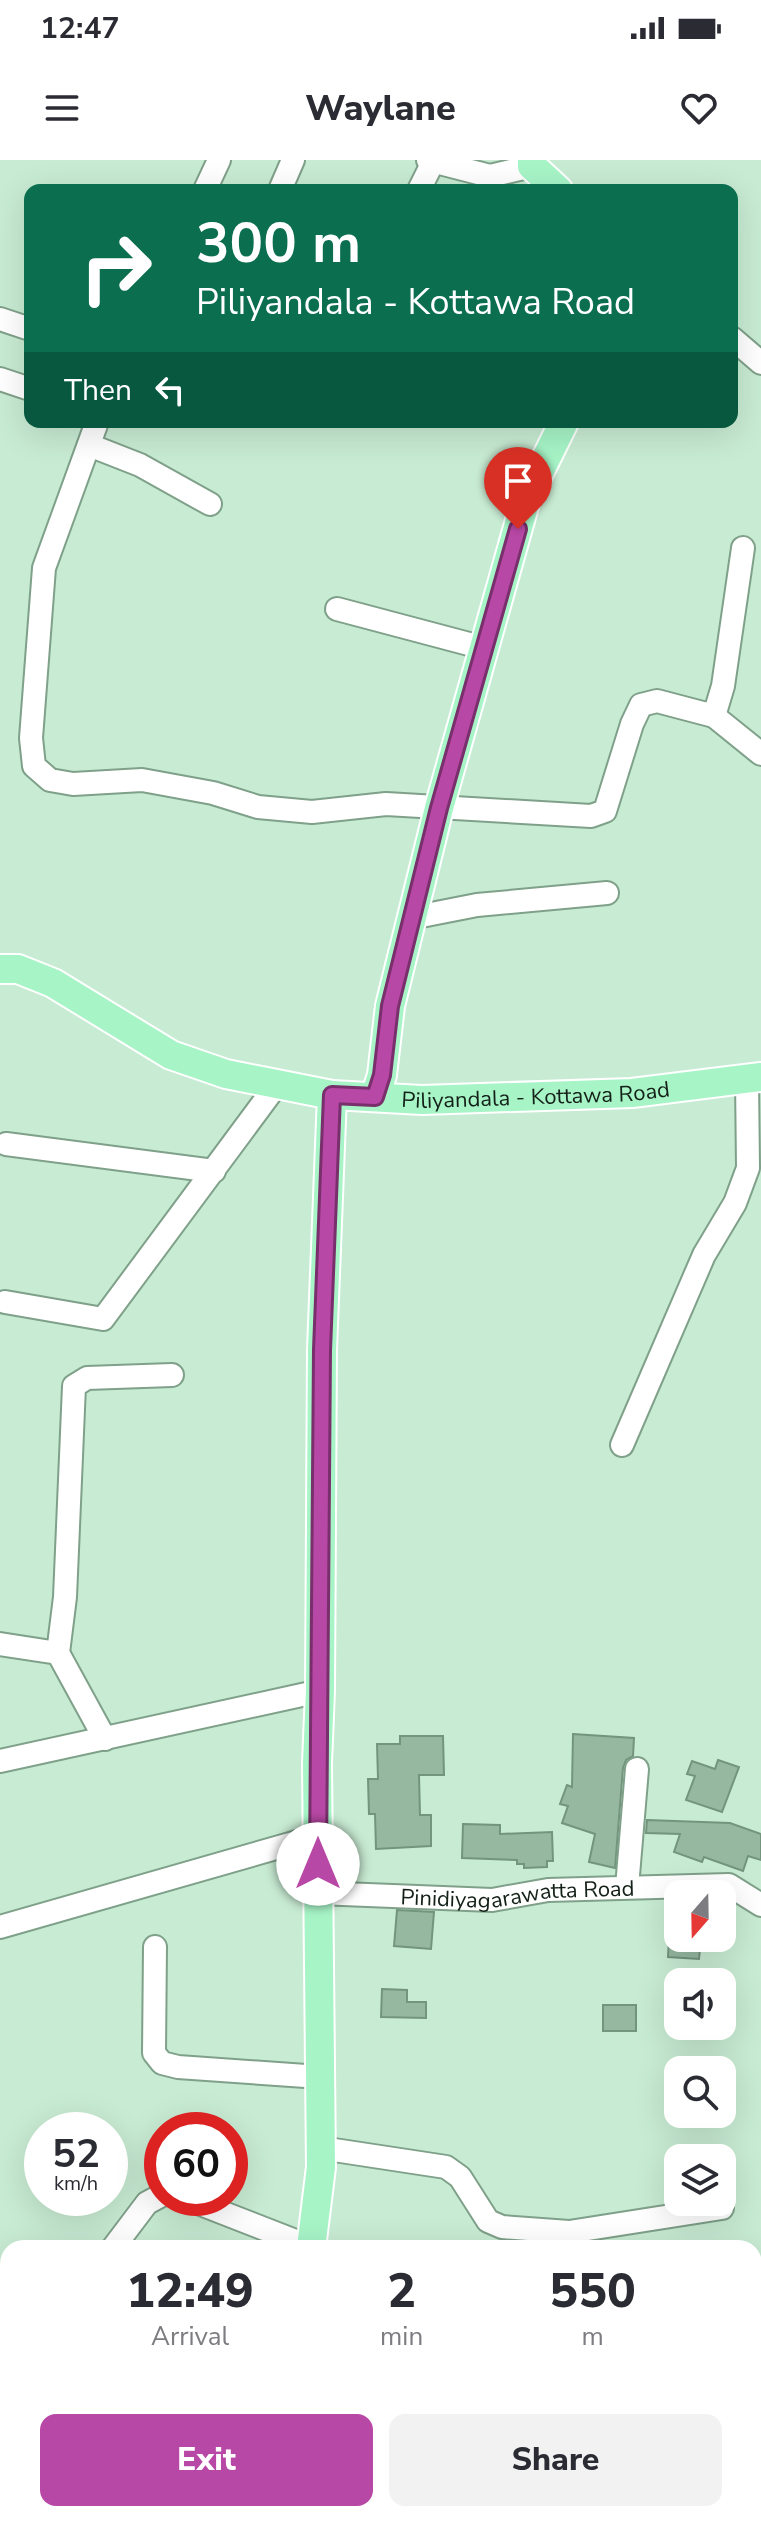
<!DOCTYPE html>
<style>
:root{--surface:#fff;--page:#f2f2f3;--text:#2b2b33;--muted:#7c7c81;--accent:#b848a5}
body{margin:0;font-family:"Nunito Sans",sans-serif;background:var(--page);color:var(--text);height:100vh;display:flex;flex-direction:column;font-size:30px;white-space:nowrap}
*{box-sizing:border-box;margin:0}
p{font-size:26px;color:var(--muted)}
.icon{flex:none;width:44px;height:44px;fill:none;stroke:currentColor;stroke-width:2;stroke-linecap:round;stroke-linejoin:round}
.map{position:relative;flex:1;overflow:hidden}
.drawer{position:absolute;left:0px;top:2080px;width:762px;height:282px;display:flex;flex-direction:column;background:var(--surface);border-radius:24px 24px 0 0;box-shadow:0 8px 32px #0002}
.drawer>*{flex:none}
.banner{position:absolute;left:24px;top:24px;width:714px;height:244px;border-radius:16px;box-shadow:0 8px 32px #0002;background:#0b6e4f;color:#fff;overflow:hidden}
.needle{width:52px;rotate:200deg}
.controls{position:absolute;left:664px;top:1720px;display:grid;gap:16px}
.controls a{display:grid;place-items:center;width:72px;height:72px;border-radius:16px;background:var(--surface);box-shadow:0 8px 32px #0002;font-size:40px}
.speed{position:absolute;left:24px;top:1952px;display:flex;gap:16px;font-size:40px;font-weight:700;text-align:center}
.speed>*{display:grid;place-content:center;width:104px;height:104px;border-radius:50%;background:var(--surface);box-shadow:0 8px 32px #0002;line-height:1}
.speed small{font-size:20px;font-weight:400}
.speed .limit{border:12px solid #d22;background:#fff;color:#111}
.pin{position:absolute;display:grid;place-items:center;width:68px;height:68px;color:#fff;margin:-82px -34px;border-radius:50% 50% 50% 0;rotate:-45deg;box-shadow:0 0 8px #0007}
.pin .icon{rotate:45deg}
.me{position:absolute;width:88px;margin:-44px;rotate:0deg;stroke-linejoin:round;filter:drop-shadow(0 0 6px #0008)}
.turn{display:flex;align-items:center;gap:28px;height:168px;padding:0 40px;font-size:36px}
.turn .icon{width:104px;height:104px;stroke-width:2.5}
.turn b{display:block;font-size:56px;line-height:68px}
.then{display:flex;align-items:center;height:76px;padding:0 40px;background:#0003;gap:16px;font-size:30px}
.eta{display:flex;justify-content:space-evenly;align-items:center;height:136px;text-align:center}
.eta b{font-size:48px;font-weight:800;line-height:56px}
.cta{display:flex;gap:16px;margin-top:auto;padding:16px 40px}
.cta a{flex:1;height:92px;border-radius:16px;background:var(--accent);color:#fff;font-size:32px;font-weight:800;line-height:92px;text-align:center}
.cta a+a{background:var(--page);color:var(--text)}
.status{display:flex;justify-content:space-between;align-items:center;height:56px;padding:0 40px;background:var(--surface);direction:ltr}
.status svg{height:22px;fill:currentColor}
header{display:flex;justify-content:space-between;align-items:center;height:104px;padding:0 40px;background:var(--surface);font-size:36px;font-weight:800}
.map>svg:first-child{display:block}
.building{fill:#96b8a1;stroke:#73947d;stroke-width:2}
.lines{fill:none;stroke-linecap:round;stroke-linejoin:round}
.minor-casing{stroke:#7fa089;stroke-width:26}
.major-casing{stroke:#fff;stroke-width:32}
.minor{stroke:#fff;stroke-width:22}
.major{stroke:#a7f4c7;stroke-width:28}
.route-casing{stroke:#782f6b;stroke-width:20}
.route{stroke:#b848a5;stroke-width:14}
.labels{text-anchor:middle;stroke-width:6;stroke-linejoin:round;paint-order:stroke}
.street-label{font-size:22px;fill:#142118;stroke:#c8ebd3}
</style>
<div class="status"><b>12:47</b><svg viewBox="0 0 49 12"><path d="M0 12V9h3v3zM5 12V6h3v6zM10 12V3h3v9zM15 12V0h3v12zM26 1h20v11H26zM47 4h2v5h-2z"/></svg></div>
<header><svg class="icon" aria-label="menu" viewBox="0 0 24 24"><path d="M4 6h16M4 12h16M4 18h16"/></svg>Waylane<svg class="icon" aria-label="heart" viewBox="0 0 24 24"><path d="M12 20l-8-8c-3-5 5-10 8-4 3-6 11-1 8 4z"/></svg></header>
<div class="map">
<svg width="761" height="2361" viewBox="0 0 761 2361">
<rect width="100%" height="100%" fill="#c8ebd3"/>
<g class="building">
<polygon points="573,1574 634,1578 633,1596 626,1600 623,1608 615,1708 589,1702 595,1674 562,1663 568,1646 560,1644 567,1625 572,1627"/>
<polygon points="400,1576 443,1576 444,1615 419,1615 420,1655 431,1655 431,1686 376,1689 375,1654 369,1654 368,1619 378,1619 377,1584 400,1584"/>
<polygon points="718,1600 739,1607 722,1652 686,1640 695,1616 687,1614 692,1601 715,1609"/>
<polygon points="647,1660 730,1663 761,1674 761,1700 748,1696 743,1711 704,1697 702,1702 674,1692 680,1674 646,1673"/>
<polygon points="463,1664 500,1665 500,1674 552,1672 553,1701 547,1701 547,1707 524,1708 524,1704 517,1704 517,1700 462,1698"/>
<polygon points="397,1750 434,1752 431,1789 394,1786"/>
<polygon points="669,1778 701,1778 699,1799 668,1797"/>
<polygon points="382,1829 407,1830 407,1842 426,1842 426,1858 381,1857"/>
<rect x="603" y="1845" width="33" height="26"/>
</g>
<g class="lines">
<g class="minor-casing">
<g id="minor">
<polyline points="428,0 490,16 532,6"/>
<polyline points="205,30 219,0"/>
<polyline points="280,30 293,0"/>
<polyline points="419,30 433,2"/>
<polyline points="0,159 30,169"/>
<polyline points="732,178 761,203"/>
<polyline points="0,219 30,229"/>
<polyline points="97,262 44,408 31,578 34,606 50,620 73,624 142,620 213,633 258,647 312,652 386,644 591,656 605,651 632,564 641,545 657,541 714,556 723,526 743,388"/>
<polyline points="89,285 140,305 210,344"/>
<polyline points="337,449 484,488"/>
<polyline points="714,556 761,594"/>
<polyline points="411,758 477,745 607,733"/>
<polyline points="6,984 214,1011"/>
<polyline points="5,1142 103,1159 278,923"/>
<polyline points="622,1285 704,1095 735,1043 748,1008 747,919"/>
<polyline points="0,1484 58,1493 105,1579"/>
<polyline points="58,1493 65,1437 74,1226 87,1218 172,1215"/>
<polyline points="0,1601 320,1531"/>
<polyline points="627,1727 637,1609"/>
<path id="s1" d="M318,1733L492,1740L548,1730L729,1725L761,1745"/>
<polyline points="0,1767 318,1676"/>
<polyline points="155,1787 154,1893 162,1903 178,1907 320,1917"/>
<polyline points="321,1988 446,2007 460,2017 488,2061 502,2067 569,2072 722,2048"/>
<polyline points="185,2038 311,2087"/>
<polyline points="113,2088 147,2043 162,2035"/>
<polyline points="0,2138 8,2142"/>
<polyline points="421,2361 422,2354"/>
</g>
</g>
<g class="major-casing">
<g id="major">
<polyline points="532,0 532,6 558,30"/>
<path id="s2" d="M0,809H18L53,823L171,895L226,914L332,935L422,940L632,933L761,917"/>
<polyline points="375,937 382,915 390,846 439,648 526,339 564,262"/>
<polyline points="311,2088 321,2007 317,1603 320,1531 322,1190 332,935"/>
<polyline points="272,2361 273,2354"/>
</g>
</g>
<use href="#minor" class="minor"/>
<use href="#major" class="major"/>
</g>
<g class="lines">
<g class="route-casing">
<polyline id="route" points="318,1704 322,1190 332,935 375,937 382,915 390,846 439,648 518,369"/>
</g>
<use href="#route" class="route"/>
</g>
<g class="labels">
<g class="street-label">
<text dy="8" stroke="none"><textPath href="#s2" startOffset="564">Piliyandala - Kottawa Road</textPath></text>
<text dy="8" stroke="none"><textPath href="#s1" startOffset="200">Pinidiyagarawatta Road</textPath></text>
</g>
</g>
</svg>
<div class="controls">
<a><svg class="needle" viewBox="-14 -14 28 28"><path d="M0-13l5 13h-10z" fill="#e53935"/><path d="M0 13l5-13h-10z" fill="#7c7c81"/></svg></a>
<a><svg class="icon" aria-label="sound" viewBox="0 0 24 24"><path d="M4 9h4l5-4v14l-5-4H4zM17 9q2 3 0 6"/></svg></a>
<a><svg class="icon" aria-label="search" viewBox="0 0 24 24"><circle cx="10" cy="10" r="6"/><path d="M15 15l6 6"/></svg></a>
<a><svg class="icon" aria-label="layers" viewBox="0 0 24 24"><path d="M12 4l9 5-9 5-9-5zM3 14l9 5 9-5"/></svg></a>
</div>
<div class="speed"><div>52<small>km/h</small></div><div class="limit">60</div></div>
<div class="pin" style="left:518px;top:369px;background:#d93025"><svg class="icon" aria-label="arrive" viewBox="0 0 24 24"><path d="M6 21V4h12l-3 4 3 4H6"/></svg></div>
<svg class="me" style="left:318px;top:1704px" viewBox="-20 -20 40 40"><circle r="19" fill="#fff"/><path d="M0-13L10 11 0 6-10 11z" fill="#b848a5"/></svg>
<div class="banner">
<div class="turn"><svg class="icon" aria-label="right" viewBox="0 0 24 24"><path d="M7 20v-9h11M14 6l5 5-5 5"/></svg><div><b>300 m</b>Piliyandala - Kottawa Road</div></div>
<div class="then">Then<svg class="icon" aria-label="left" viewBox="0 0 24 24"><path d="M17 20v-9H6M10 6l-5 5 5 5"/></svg></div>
</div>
<section class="drawer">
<div class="eta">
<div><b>12:49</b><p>Arrival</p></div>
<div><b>2</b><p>min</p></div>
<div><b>550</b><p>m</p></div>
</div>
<div class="cta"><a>Exit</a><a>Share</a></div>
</section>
</div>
